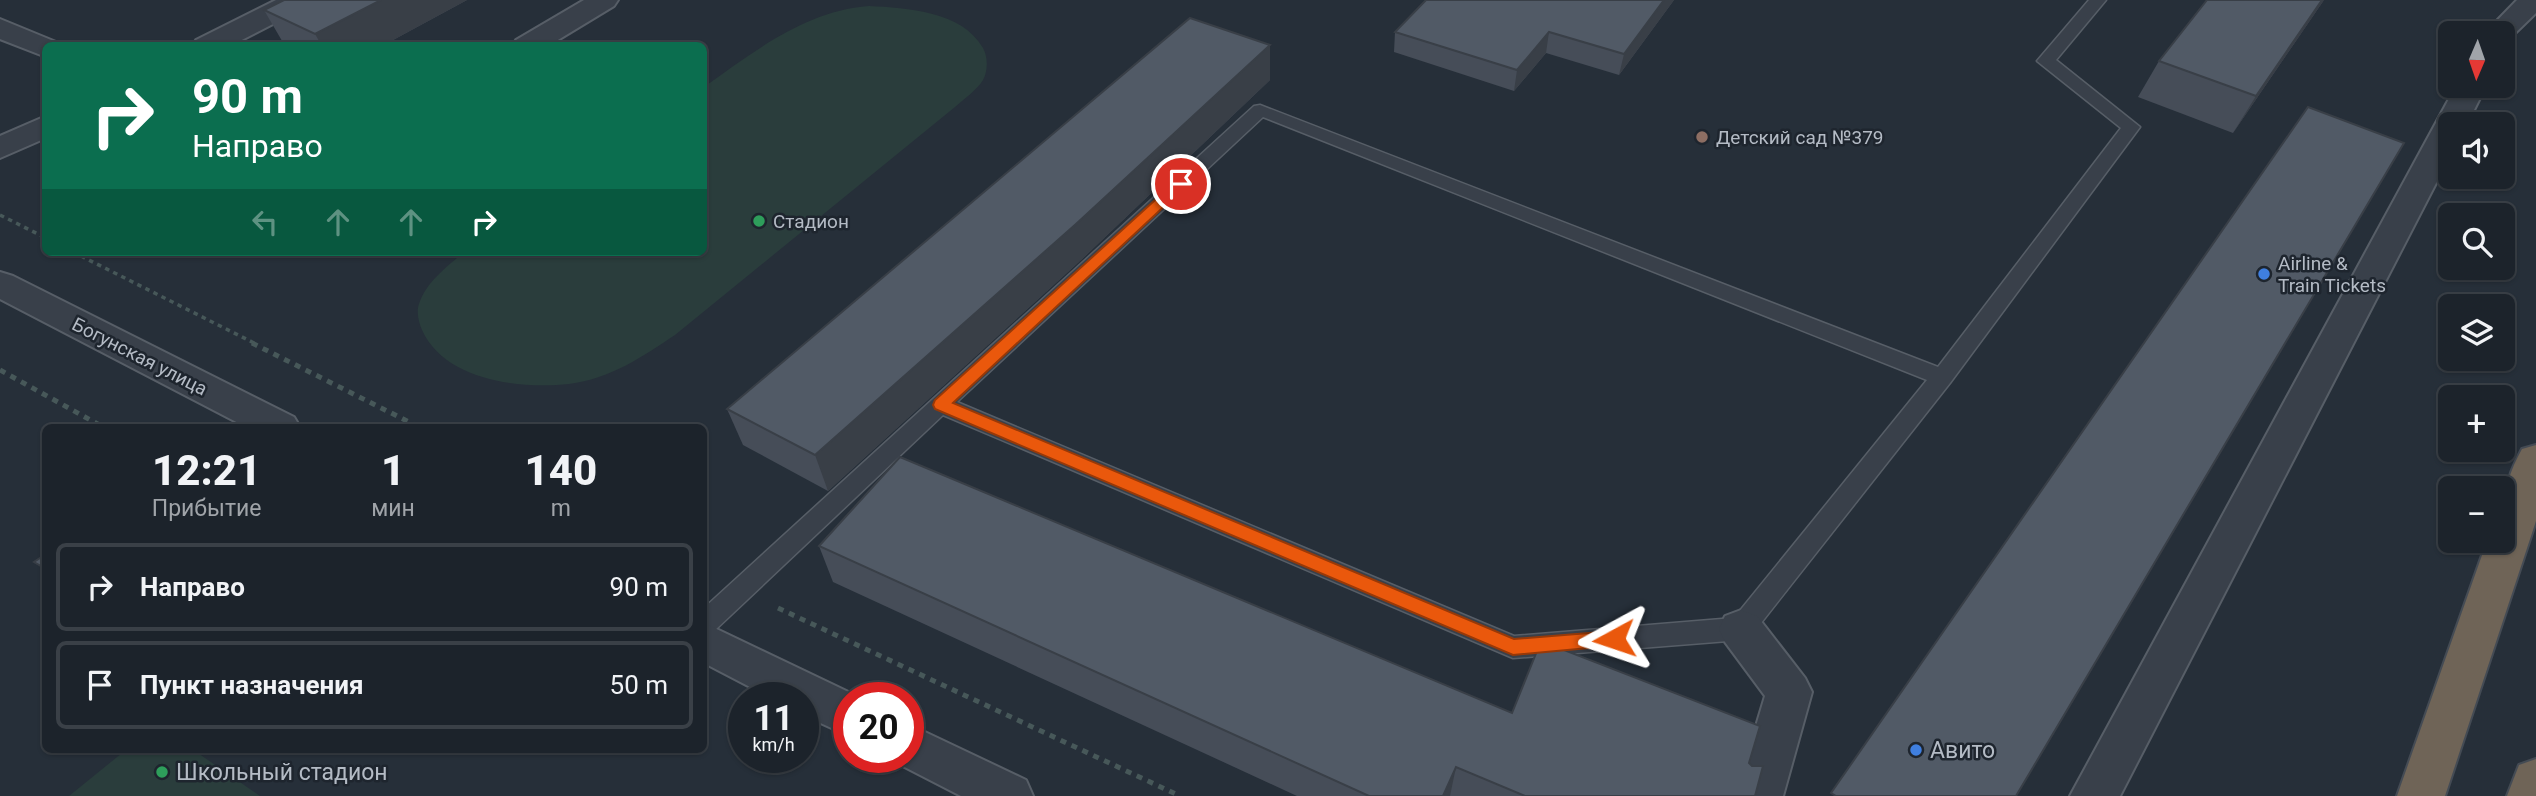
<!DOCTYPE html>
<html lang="ru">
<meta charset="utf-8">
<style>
:root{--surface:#1c232b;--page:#252b33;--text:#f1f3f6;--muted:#a0a4a9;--line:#3a4047}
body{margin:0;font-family:Roboto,sans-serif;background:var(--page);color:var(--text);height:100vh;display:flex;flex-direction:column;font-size:26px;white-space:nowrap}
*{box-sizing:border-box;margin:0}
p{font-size:23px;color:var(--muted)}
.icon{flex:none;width:38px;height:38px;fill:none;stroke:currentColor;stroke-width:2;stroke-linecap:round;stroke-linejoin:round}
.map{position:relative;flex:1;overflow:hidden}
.side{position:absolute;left:42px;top:424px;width:665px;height:329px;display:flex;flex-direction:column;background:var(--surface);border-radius:10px;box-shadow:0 2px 5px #0004,0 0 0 2px var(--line)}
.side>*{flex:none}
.guide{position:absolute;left:42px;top:42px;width:665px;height:214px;border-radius:10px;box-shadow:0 2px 5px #0004,0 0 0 2px var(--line);background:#0b6e4f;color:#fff;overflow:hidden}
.needle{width:46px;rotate:182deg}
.tools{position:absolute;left:2438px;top:21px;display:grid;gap:14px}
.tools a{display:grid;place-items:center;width:77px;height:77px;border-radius:10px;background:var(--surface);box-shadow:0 2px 5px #0004,0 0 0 2px var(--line);font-size:35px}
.speed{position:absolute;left:728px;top:682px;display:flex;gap:14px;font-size:35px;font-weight:700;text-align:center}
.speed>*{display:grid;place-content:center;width:91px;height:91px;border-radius:50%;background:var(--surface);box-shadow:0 2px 5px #0004,0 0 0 2px var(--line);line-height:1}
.speed small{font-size:18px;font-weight:400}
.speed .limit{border:10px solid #d22;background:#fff;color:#111}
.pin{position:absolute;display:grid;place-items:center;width:60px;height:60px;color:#fff;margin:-30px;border:4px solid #fff;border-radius:50%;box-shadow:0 2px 7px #0007}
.me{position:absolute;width:77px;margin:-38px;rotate:265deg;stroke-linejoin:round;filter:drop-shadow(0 0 5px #0008)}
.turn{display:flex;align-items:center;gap:24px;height:147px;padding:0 35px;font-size:32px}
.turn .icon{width:91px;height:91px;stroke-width:2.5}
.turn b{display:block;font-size:49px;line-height:60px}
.lanes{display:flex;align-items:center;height:66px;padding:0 35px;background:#0003;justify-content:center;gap:35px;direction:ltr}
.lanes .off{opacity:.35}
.eta{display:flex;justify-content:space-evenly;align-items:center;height:119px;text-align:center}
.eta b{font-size:42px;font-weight:800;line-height:49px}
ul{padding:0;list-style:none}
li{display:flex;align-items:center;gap:21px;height:88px;margin:0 14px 10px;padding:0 21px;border:4px solid var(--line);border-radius:10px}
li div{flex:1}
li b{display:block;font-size:26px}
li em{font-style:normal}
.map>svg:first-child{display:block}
.green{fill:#2a3d3c}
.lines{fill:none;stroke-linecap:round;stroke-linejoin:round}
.lane-casing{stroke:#575e67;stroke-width:3}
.street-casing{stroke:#575e67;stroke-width:4}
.highway-casing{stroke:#444b54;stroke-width:4}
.path-far1{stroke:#475859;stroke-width:3.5;stroke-dasharray:4.5 4.5;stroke-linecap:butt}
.path{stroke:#475859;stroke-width:5;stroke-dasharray:6 6;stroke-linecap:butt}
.lane{fill:#39404a;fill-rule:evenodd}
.street{fill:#39404a;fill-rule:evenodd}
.highway{fill:#6f6457;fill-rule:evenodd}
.wall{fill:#464d58}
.shaded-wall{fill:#393f47}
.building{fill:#515a66;stroke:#393f47;stroke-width:2}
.route{fill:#ea580c;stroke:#983908;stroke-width:2}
.education-dot{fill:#8d6e63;stroke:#1e252e;stroke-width:2.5}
.leisure-dot{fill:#2e9e5b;stroke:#1e252e;stroke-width:2.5}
.shop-dot{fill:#3f7fe0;stroke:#1e252e;stroke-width:2.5}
.labels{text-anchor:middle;stroke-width:5;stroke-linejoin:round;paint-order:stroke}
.poi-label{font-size:19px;fill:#b4bbc5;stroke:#1e252e;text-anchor:start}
.street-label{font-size:19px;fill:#b4bbc5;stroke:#1e252e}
.near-poi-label{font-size:23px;fill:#b4bbc5;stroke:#1e252e;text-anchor:start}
</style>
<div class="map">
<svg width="2536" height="796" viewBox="0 0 2536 796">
<rect width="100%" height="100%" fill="#262f39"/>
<g class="green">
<path d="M869,6C907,8 962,11 983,48C988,57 988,71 983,80C977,90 964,99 955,107L675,335C642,357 610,379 569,384C520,389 445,381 422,330C419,323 416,312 419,304C426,282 448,266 464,252H704V87C755,51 805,11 869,6Z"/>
<polygon points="127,749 192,749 260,796 69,796"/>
</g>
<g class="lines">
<g class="lane-casing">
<path id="lane" d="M2089,0H2106L2056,60L2140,127L1950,383L1750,637L1741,640L1513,658L943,415L713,632L704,635V608L1254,106L1260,105L1938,367L2121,128L2037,61ZM1263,117L1927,380L1734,618L1514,636L957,402Z"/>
</g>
<g class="street-casing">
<g id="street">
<polygon points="276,0 312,0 308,6 230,46 192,46 196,40"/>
<polygon points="584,0 618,0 614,6 548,46 512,46 516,40"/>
<polygon points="2517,0 2536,0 2536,13 2509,39 2502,41 2502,33 2485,33"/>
<polygon points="0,19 56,42 59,46 46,46 46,57 0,39"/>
<polygon points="2456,86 2486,86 2467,124 2450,124 2450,156 2120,796 2070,796"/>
<polygon points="46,116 46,138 0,158 0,136"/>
<polygon points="0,272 13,276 294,417 300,427 246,427 0,299"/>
<polygon points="1741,610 1757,616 1805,678 1812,692 1783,796 1735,796 1765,696 1725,642 1719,629 1725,616"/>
<polygon points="704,623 861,698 849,698 849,736 803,715 803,698 771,698 704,663"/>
<polygon points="908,724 1026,780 1033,796 961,796 891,760 890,758 908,758"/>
</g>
</g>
<g class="highway-casing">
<g id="highway">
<path d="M2536,445V521L2445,796H2397L2487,541H2502C2502,505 2504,481 2522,449Z"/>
<polygon points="2536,759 2536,796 2507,796 2519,765"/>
</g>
</g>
<g class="path-far1">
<polyline points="0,215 46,238"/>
<polyline points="73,252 256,344"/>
</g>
<g class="path">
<polyline points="252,343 419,427"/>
<polyline points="0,370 103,427"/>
<polyline points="778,608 1180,796"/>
</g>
<use href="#lane" class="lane"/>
<use href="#street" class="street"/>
<use href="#highway" class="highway"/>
</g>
<g class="wall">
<polygon points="467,0 382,46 285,46 264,10"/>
<polygon points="1674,0 1619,75 1546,53 1514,91 1394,52 1395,32"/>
<polygon points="2324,0 2233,133 2138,97 2159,61"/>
<polygon points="1270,45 1270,80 1081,260 828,491 743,445 727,409"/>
<polygon points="819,546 1512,713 1749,763 1755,796 1297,796 833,582"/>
</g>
<g class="shaded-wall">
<polygon points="381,0 467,0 382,46 322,46 315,34"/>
<polygon points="1664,0 1674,0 1619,75 1624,54"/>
<polygon points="2322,0 2324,0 2233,133 2256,96"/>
<polygon points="1549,32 1546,53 1514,91 1517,70"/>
<polygon points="1270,45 1270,80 1081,260 828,491 815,455"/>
<polygon points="1456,767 1450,796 1443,796"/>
</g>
<g class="building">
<polygon points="284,0 381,0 315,34 264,10"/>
<polygon points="1426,0 1664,0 1624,54 1549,32 1517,70 1395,32"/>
<polygon points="2207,0 2322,0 2256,96 2159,61"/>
<polygon points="1190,18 1270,45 1076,224 815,455 727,409"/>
<polygon points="2308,107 2404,143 2016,796 1836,796 1831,793"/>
<polygon points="900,457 1512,713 1541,641 1760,726 1749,763 1752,766 1763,766 1755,796 1525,796 1456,767 1443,796 1369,796 819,546"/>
<polygon points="46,554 46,569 34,562"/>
</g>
<polygon class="route" points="1181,180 1185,181 1185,187 953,403 1514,639 1614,631 1621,634 1623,639 1621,645 1513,655 935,409 933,405 935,400 1176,181"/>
<circle class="education-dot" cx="1702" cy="137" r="7"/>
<g class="leisure-dot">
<circle cx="759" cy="221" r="7"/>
<circle cx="162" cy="772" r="7"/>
</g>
<g class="shop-dot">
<circle cx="2264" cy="274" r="7"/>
<circle cx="1916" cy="750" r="7"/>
</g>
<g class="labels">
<g class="poi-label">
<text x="1716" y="144">Детский сад №379</text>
<text x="773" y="228">Стадион</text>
<text x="2278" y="270">Airline &amp;<tspan x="2278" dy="22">Train Tickets</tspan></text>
</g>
<g class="street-label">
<text transform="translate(140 356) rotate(27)" y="7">Богунская улица</text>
</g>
<g class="near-poi-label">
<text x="1930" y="758">Авито</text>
<text x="176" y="780">Школьный стадион</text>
</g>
</g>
</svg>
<div class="tools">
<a><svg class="needle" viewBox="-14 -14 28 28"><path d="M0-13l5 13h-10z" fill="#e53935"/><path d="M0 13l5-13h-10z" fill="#a0a4a9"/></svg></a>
<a><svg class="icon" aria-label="sound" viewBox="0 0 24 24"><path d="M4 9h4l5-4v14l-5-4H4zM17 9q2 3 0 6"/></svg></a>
<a><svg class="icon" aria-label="search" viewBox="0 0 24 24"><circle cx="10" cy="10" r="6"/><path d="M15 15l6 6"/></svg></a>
<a><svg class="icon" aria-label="layers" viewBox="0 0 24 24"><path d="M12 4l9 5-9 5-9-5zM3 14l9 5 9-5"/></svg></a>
<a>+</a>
<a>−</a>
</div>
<div class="speed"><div>11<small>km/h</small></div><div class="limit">20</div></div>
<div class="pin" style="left:1181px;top:184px;background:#d93025"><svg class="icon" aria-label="arrive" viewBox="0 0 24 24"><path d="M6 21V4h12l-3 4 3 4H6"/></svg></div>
<svg class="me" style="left:1614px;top:639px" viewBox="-20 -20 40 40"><path d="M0-17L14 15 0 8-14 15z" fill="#ea580c" stroke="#fff" stroke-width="4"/></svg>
<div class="guide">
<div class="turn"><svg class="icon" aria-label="right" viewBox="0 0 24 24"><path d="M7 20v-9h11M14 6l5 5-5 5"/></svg><div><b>90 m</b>Направо</div></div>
<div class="lanes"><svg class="icon off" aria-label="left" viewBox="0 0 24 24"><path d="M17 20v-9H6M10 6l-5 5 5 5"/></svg><svg class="icon off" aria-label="ahead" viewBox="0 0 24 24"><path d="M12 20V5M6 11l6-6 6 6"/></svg><svg class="icon off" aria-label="ahead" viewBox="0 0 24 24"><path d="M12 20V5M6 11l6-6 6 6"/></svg><svg class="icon" aria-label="right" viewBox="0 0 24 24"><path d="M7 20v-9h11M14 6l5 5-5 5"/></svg></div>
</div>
<section class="side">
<div class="eta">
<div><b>12:21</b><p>Прибытие</p></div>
<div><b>1</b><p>мин</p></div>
<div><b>140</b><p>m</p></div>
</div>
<ul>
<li><svg class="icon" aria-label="right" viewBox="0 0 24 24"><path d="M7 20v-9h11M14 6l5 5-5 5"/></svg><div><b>Направо</b></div><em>90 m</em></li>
<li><svg class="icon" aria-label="arrive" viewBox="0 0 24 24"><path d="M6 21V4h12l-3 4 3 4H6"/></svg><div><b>Пункт назначения</b></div><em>50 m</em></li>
</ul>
</section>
</div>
